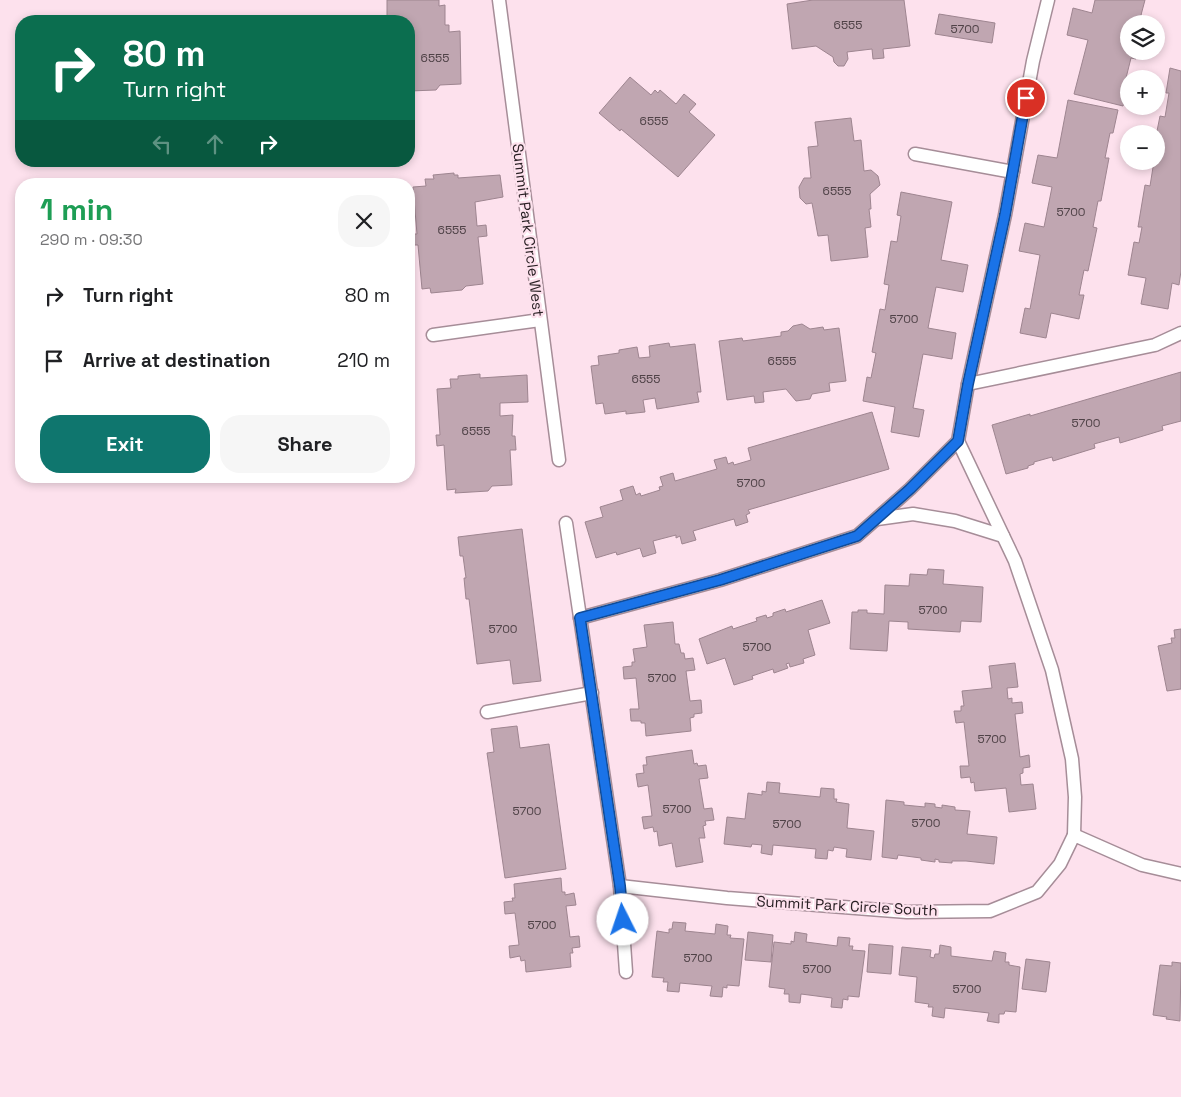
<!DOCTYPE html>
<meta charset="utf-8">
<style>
:root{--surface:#fff;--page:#f6f6f6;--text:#202124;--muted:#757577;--accent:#0f766e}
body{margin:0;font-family:"Space Grotesk",sans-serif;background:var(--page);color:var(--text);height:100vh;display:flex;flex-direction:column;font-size:19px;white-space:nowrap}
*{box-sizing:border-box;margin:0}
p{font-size:16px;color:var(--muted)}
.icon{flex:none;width:28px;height:28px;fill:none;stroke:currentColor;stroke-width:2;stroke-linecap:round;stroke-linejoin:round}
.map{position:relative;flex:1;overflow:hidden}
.panel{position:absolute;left:15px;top:178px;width:400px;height:305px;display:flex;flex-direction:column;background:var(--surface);border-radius:20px;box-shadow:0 2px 8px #0003}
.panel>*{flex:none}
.guide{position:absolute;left:15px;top:15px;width:400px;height:152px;border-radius:20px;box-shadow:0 2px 8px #0003;background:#0b6e4f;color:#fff;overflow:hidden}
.fabs{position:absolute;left:1120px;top:15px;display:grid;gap:10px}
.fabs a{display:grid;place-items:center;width:45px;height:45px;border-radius:50%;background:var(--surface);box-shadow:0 2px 8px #0003;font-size:25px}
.pin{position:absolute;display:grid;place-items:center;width:42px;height:42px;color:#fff;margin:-21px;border:2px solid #fff;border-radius:50%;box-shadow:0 1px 5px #0007}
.me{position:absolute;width:55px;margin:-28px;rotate:356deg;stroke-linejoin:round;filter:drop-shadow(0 0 4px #0008)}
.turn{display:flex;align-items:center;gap:18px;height:105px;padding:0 25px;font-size:22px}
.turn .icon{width:65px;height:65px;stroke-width:2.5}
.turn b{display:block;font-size:35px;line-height:42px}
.lanes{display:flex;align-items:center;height:48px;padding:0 25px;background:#0003;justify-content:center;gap:25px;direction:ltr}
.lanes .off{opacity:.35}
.round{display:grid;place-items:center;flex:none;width:52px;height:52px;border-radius:20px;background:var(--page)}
.head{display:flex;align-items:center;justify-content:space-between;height:85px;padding:0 25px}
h1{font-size:30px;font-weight:700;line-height:38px;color:#1e9e55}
.primary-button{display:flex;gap:10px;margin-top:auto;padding:10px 25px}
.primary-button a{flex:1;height:58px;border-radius:20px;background:var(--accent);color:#fff;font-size:20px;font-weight:700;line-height:58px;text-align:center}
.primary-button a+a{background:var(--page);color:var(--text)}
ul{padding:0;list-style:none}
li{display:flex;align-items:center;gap:15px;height:65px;padding:0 25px}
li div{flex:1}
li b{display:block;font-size:19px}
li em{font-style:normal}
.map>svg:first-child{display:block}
.building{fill:#c0a6b1;stroke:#9e8590}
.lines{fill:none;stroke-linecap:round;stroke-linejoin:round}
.service-casing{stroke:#a68d98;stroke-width:15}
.service{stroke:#fff;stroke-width:12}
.route-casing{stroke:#114b97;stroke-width:12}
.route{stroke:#1a73e8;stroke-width:9}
.labels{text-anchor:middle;stroke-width:4.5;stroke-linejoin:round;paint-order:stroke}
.number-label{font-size:12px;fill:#4f4247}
.street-label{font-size:15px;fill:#292024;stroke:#fde1ed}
</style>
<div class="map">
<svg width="1181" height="1097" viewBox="0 0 1181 1097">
<rect width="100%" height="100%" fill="#fde1ed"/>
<g class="building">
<polygon points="387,0 439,0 439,6 445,5 445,25 449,25 449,32 460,31 461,84 440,85 436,90 409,91 409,21 387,21"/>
<polygon points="813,0 904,0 910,46 883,49 884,58 873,59 872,49 847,52 848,59 844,66 838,66 834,62 833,57 816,46 792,49 787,4"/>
<polygon points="1095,0 1145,0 1141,15 1146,17 1145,24 1129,24 1129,51 1138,51 1136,59 1131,58 1125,82 1129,83 1123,106 1074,94 1088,40 1067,35 1073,8 1092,13"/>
<polygon points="939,14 995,23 992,43 935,34"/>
<polygon points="1170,68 1181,71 1181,271 1179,285 1172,283 1168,309 1141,304 1146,278 1128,275 1134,242 1139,243 1142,227 1138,227 1145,185 1150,186 1154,161 1156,161 1156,136 1160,116 1165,117 1169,93 1166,93"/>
<polygon points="630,77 651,95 655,90 658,93 660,90 676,104 684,94 696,104 689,112 715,135 678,177 621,129 620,131 599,113"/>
<polygon points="1068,100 1118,110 1113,133 1110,133 1105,158 1109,158 1101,201 1098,201 1093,227 1097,228 1088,271 1084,270 1079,295 1084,295 1079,319 1051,313 1046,338 1020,333 1025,308 1030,309 1040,255 1019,251 1025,223 1044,227 1052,187 1032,183 1038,155 1057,158"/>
<polygon points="851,118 854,141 861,140 864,171 871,170 878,176 880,185 870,194 871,209 869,209 871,227 865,228 868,257 831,261 828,235 818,236 812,203 806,204 800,198 799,187 804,178 811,178 808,147 818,146 815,122"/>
<polygon points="454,173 454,175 458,175 458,178 500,175 503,197 475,202 477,226 486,225 487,236 478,237 483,284 466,286 462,290 431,293 430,288 422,289 418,245 412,245 411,234 417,234 413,187 426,186 425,179 434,179 433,175"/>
<polygon points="901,192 952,202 941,260 968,265 963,292 936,287 928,328 956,333 952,359 923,354 913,408 924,410 919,437 891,432 895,407 863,401 867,377 871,378 876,353 872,352 880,309 885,310 889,285 884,284 891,241 897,242 901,216 897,215"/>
<polygon points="802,324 810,329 823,327 824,330 839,328 846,381 829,383 830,391 812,394 810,399 796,401 786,389 763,392 764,402 755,403 754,396 727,400 719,341 742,338 743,341 781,336 781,332 788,331 793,326"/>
<polygon points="669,343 670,347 695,344 701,392 697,392 699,402 657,409 655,398 643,400 645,412 626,414 626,411 605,414 603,403 596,404 591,366 599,365 598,356 619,353 619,350 637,347 639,358 650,357 649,346"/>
<polygon points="1181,372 1181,421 1162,426 1163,430 1120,443 1119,437 1094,444 1095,448 1053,461 1052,457 1034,462 1034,464 1028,466 1028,468 1006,474 992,425 1030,414 1030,416"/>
<polygon points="480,374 480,378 527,375 528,402 500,403 500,416 513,415 512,436 515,436 516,450 510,450 512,485 492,486 488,491 455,493 456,489 447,490 444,445 437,446 436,435 440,435 437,389 451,388 450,379 458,379 458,376"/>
<polygon points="872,412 889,469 748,510 750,513 746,515 748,522 736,526 734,519 693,531 696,540 682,544 680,536 676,538 676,535 653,541 656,553 643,557 640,548 617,555 616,552 596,558 585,522 603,517 600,507 623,500 620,490 633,486 636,495 640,493 641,496 660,490 659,487 663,486 660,477 673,473 675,481 717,469 714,460 726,457 728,464 733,462 734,465 751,460 748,448"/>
<polygon points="522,529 541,681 513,684 510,660 477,664 469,599 466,599 464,578 466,578 463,556 460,556 458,537"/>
<polygon points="928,569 944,570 943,584 983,587 981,622 961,621 960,632 908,629 908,622 889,621 887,651 850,649 852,612 858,612 858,610 867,610 867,613 884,614 885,585 909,586 910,574 927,575"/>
<polygon points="822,600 830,623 808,630 815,655 803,659 804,663 790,667 789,663 786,664 788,668 774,673 773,669 752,676 753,679 734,685 725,658 707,664 699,639 732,626 733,629 757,621 756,618 766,615 767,618 773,616 773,613 785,609 786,612"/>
<polygon points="673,622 675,644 679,644 681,653 684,653 685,659 693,658 695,670 686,671 690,701 701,700 702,713 694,714 694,717 690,718 691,731 646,736 645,723 641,723 641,721 631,721 630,709 639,709 636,678 624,679 623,667 632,666 632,662 635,662 633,649 647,647 644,625"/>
<polygon points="1181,629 1181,689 1167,691 1158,646 1172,643 1171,638 1175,638 1174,630"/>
<polygon points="1015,663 1018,687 1007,688 1008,699 1012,698 1012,703 1022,702 1023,713 1015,714 1020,757 1029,755 1030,767 1023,768 1023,773 1020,774 1021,785 1033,784 1036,809 1009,812 1006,788 975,791 974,782 971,783 970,777 961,778 960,766 969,766 964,722 956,723 954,711 961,711 961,706 964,706 962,691 992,688 989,666"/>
<polygon points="517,726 520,748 549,744 566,869 505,878 487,753 494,752 491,729"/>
<polygon points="692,750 694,764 697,763 698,766 706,765 708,778 699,779 704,809 712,808 714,820 705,821 706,825 703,826 705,838 699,838 703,862 676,867 672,843 659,846 657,831 654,832 653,827 644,829 642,817 652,816 648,785 638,787 636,774 644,773 643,765 647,765 646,757"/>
<polygon points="767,782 780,783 779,793 820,797 821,788 834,789 834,799 837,799 836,802 849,804 847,828 874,831 871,860 846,857 847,849 834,847 833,851 828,850 827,859 815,858 816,849 773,845 772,855 761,853 762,845 752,844 751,847 724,844 727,817 745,819 748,793 762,795 762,791 766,792"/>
<polygon points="886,800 904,802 904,805 925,807 925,803 935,804 935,807 942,808 942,805 955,807 955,810 970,811 967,834 997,837 994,864 966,861 952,861 952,863 939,862 939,860 935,859 935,862 921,860 921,858 898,855 897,859 882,857"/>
<polygon points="561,878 562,892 565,892 565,895 574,893 576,905 566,906 570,937 579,936 580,947 572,948 573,953 570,953 571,967 526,972 525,960 521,961 520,956 510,958 509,946 519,945 515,913 505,914 504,902 513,901 512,898 515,898 514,884"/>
<polygon points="673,922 686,923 685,931 715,934 716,924 728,926 727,935 731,935 730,938 744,939 739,986 727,985 727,988 723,987 722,997 710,996 712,986 680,983 679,992 667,991 668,982 663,982 664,978 652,977 657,931 669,933 669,929 672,929"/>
<polygon points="748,932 773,935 771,962 745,960"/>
<polygon points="795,932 807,934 806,942 837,946 838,937 850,938 849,946 853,946 852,950 865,951 859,997 848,996 848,1000 843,999 842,1008 831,1007 832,998 801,994 800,1003 789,1002 789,994 784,994 785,989 769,987 774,942 791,944 791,941 794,942"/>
<polygon points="869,944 893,946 891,974 867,972"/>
<polygon points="940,945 951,947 951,956 992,961 994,951 1006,953 1005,962 1009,962 1009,965 1020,967 1016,1012 1005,1011 1004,1014 999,1014 999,1023 987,1021 989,1013 945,1008 944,1018 932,1016 933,1007 928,1007 929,1004 915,1002 917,977 899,975 902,947 931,950 930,957 934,958 935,954 939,954"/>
<polygon points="1026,959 1050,962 1046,992 1022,989"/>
<polygon points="1172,962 1181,963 1180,1021 1166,1019 1167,1017 1153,1015 1160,965 1172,966"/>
</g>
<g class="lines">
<g class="service-casing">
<g id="service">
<polyline points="499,0 559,460"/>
<polyline points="915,154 1013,172"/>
<polyline points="433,335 540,320"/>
<polyline points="968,384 1155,345 1181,333"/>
<polyline points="958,441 1015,561 1052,670 1072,759 1075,797 1074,835"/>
<polyline points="877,519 913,514 955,521 1003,536"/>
<polyline points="566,523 620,886 626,972"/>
<polyline points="580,618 720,580 857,536 910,489 958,441 968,384 1005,215 1033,61 1048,0"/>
<polyline points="487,712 592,693"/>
<polyline points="620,886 727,898 907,912 990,911 1037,892 1060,864 1074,835 1142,865 1181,874"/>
</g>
</g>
<use href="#service" class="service"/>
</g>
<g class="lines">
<g class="route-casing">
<polyline id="route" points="623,920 620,886 580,618 720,580 857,536 910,489 958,441 968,384 1005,215 1026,98"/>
</g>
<use href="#route" class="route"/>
</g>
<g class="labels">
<g class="number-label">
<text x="848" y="29">6555</text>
<text x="965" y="33">5700</text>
<text x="435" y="62">6555</text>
<text x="654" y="125">6555</text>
<text x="837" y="195">6555</text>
<text x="1071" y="216">5700</text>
<text x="452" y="234">6555</text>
<text x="904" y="323">5700</text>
<text x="782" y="365">6555</text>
<text x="646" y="383">6555</text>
<text x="1086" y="427">5700</text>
<text x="476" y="435">6555</text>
<text x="751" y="487">5700</text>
<text x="933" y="614">5700</text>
<text x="503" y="633">5700</text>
<text x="757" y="651">5700</text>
<text x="662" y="682">5700</text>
<text x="992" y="743">5700</text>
<text x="677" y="813">5700</text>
<text x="527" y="815">5700</text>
<text x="926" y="827">5700</text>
<text x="787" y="828">5700</text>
<text x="542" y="929">5700</text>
<text x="698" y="962">5700</text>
<text x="817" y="973">5700</text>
<text x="967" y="993">5700</text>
</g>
<g class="street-label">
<text transform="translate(528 230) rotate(83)" y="5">Summit Park Circle West</text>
<text transform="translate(847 906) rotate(3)" y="5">Summit Park Circle South</text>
</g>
</g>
</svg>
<div class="fabs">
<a><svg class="icon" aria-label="layers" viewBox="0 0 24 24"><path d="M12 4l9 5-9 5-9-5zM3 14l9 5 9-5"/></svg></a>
<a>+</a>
<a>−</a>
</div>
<div class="pin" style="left:1026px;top:98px;background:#d93025"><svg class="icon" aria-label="arrive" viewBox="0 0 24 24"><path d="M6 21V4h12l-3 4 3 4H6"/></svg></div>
<svg class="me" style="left:623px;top:920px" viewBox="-20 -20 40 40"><circle r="19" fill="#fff"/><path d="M0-13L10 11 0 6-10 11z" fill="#1a73e8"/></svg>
<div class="guide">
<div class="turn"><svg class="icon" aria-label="right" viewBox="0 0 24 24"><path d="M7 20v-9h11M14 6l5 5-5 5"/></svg><div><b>80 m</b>Turn right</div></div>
<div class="lanes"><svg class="icon off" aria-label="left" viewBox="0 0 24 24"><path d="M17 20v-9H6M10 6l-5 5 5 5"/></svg><svg class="icon off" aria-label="ahead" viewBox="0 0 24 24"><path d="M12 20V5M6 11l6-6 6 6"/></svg><svg class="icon" aria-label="right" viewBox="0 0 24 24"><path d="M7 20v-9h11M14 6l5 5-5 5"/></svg></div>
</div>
<section class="panel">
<div class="head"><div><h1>1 min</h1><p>290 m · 09:30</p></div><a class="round"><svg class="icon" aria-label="close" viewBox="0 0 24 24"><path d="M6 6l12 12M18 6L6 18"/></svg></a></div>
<ul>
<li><svg class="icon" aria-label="right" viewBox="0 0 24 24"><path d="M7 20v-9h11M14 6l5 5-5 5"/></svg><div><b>Turn right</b></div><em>80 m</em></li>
<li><svg class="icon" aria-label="arrive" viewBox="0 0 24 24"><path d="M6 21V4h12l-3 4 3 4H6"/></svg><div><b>Arrive at destination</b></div><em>210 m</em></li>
</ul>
<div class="primary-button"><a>Exit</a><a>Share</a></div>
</section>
</div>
